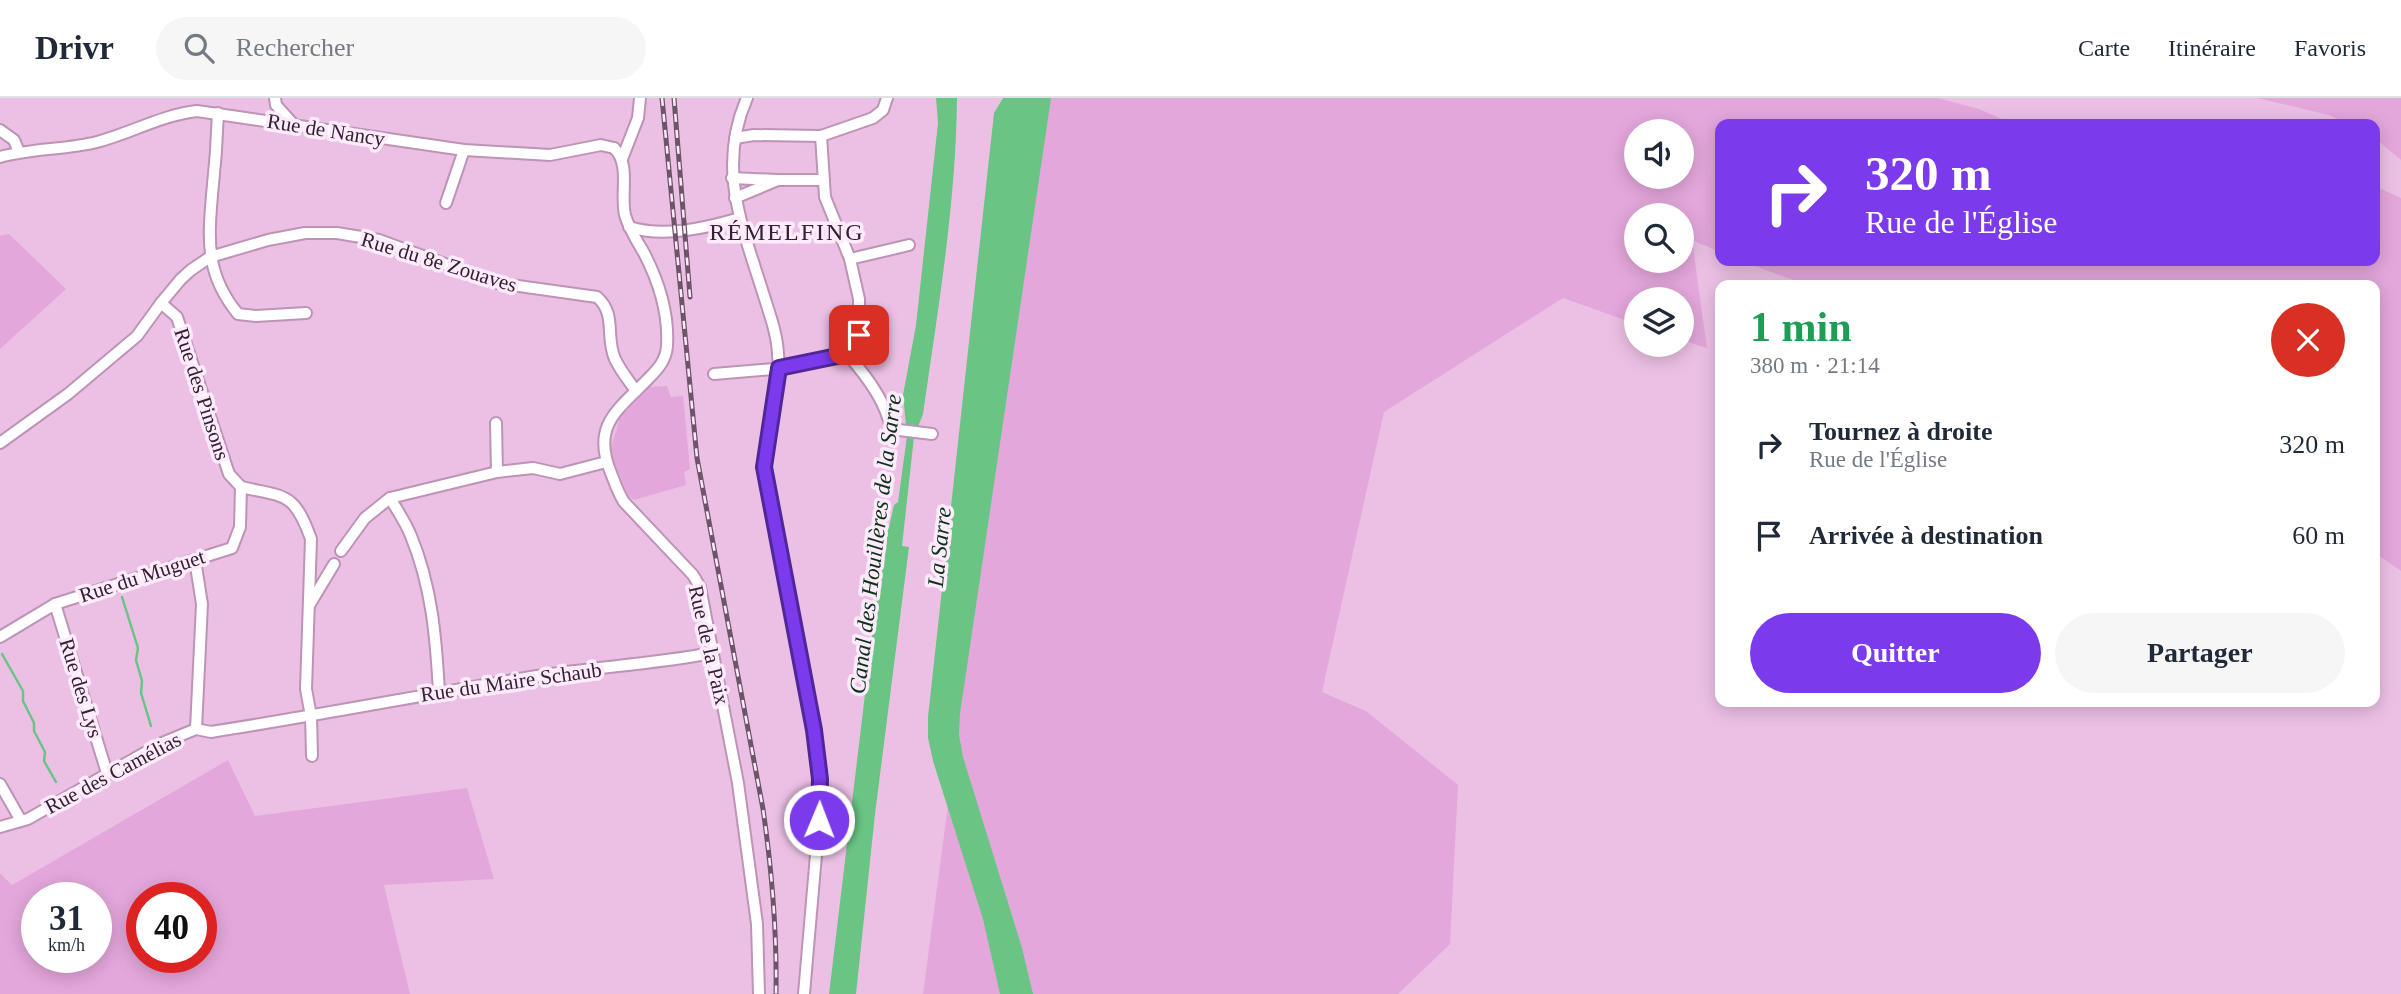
<!DOCTYPE html>
<html lang="fr">
<meta charset="utf-8">
<style>
:root{--surface:#fff;--page:#f6f6f7;--text:#1f2937;--muted:#747a83;--line:#e0e1e3;--accent:#7c3aed}
body{margin:0;font-family:"Times New Roman",serif;background:var(--page);color:var(--text);height:100vh;display:flex;flex-direction:column;font-size:26px;white-space:nowrap}
*{box-sizing:border-box;margin:0}
p{font-size:23px;color:var(--muted)}
.icon{flex:none;width:38px;height:38px;fill:none;stroke:currentColor;stroke-width:2;stroke-linecap:round;stroke-linejoin:round}
.map{position:relative;flex:1;overflow:hidden}
.drawer{position:absolute;left:1715px;top:182px;width:665px;height:427px;display:flex;flex-direction:column;background:var(--surface);border-radius:14px;box-shadow:0 4px 18px #0003}
.drawer>*{flex:none}
.hud{position:absolute;left:1715px;top:21px;width:665px;height:147px;border-radius:14px;box-shadow:0 4px 18px #0003;background:#7c3aed;color:#fff;overflow:hidden}
.buttons{position:absolute;left:1624px;top:21px;display:grid;gap:14px}
.buttons a{display:grid;place-items:center;width:70px;height:70px;border-radius:50%;background:var(--surface);box-shadow:0 4px 18px #0003;font-size:35px}
.speed{position:absolute;left:21px;top:784px;display:flex;gap:14px;font-size:35px;font-weight:700;text-align:center}
.speed>*{display:grid;place-content:center;width:91px;height:91px;border-radius:50%;background:var(--surface);box-shadow:0 4px 18px #0003;line-height:1}
.speed small{font-size:18px;font-weight:400}
.speed .limit{border:10px solid #d22;background:#fff;color:#111}
.pin{position:absolute;display:grid;place-items:center;width:60px;height:60px;color:#fff;margin:-30px;border-radius:14px;box-shadow:0 4px 10px #0006}
.me{position:absolute;width:77px;margin:-38px;rotate:1deg;stroke-linejoin:round;filter:drop-shadow(0 0 5px #0008)}
.turn{display:flex;align-items:center;gap:24px;height:147px;padding:0 35px;font-size:32px}
.turn .icon{width:91px;height:91px;stroke-width:2.5}
.turn b{display:block;font-size:49px;line-height:60px}
.round{display:grid;place-items:center;flex:none;width:74px;height:74px;border-radius:37px;background:var(--page)}
.headline{display:flex;align-items:center;justify-content:space-between;height:119px;padding:0 35px}
h1{font-size:42px;font-weight:700;line-height:52px;color:#1e9e55}
.primary-button{display:flex;gap:14px;margin-top:auto;padding:14px 35px}
.primary-button a{flex:1;height:80px;border-radius:42px;background:var(--accent);color:#fff;font-size:28px;font-weight:700;line-height:80px;text-align:center}
.primary-button a+a{background:var(--page);color:var(--text)}
ul{padding:0;list-style:none}
li{display:flex;align-items:center;gap:21px;height:91px;padding:0 35px}
li div{flex:1}
li b{display:block;font-size:26px}
li em{font-style:normal}
header{display:flex;align-items:center;gap:42px;box-sizing:border-box;height:98px;padding:0 35px;background:var(--surface);border-bottom:2px solid var(--line)}
header strong{font-size:33px}
nav{display:flex;gap:38px;margin-inline-start:auto;font-size:24px}
.search{width:490px;height:63px;background:var(--page);display:flex;align-items:center;gap:18px;box-sizing:border-box;padding:0 24px;border-radius:38px;color:var(--muted);font-size:26px}
.map>svg:first-child{display:block}
.green{fill:#e4a7db;fill-rule:evenodd}
.water{fill:#6ac584}
.lines{fill:none;stroke-linecap:round;stroke-linejoin:round}
.stream{stroke:#6ac584;stroke-width:2.5}
.minor-casing{stroke:#bd93b6;stroke-width:14}
.minor{stroke:#fff;stroke-width:10}
.rail-casing{stroke:#6d546a;stroke-width:5}
.rail{stroke:#fdeafa;stroke-width:2.5;stroke-dasharray:8;stroke-linecap:butt}
.route-casing{stroke:#51269a;stroke-width:18}
.route{stroke:#7c3aed;stroke-width:12}
.labels{text-anchor:middle;stroke-width:7;stroke-linejoin:round;paint-order:stroke}
.street-label{font-size:21px;fill:#332231;stroke:#fdeafa}
.water-label{font-size:23px;font-style:italic;fill:#0b3218;stroke:#fdeafa}
.quarter-label{font-size:24px;letter-spacing:2px;fill:#332231;stroke:#fdeafa}
</style>
<header>
<strong>Drivr</strong>
<div class="search"><svg class="icon" aria-label="search" viewBox="0 0 24 24"><circle cx="10" cy="10" r="6"/><path d="M15 15l6 6"/></svg>Rechercher</div>
<nav><a>Carte</a><a>Itinéraire</a><a>Favoris</a></nav>
</header>
<div class="map">
<svg width="2401" height="896" viewBox="0 0 2401 896">
<rect width="100%" height="100%" fill="#ecc0e5"/>
<g class="green">
<path d="M1046,0H1938L1979,11L2013,26H1720V154L1692,142L1707,250L1682,242V201H1636V226L1563,200L1384,314L1322,594L1366,613L1458,687L1450,846L1398,896H923L973,518ZM1636,33H1682V79H1636ZM1636,117H1682V163H1636Z"/>
<polygon points="2257,0 2401,0 2401,62 2375,40 2375,26 2349,26 2329,17"/>
<polygon points="2375,88 2401,100 2401,473 2375,455 2375,187 1807,187 1741,163 2375,163"/>
<polygon points="9,136 66,191 0,251 0,138"/>
<polygon points="667,288 671,299 683,298 690,371 684,374 686,387 634,402 628,398 610,353 620,320 648,289"/>
<path d="M228,662L255,718L467,690L494,781L384,787L410,896H0V775L12,787ZM37,800H96V859H37ZM142,800H201V859H142Z"/>
</g>
<g class="water">
<path d="M936,0H957C956,106 938,211 923,316L914,339L902,448L909,449L875,716L856,896H829L884,438L889,429L894,407L898,404L907,338L903,297L916,227L938,25Z"/>
<polygon points="1003,0 1051,0 960,616 959,637 963,659 1022,850 1033,896 1000,896 983,821 933,663 928,640 928,619 994,15"/>
</g>
<g class="lines">
<g class="stream">
<polyline points="122,499 138,550 136,562 142,583 141,595 151,628"/>
<polyline points="2,556 23,593 23,603 34,625 34,633 45,654 44,663 56,684"/>
</g>
<g class="minor-casing">
<g id="minor">
<polyline points="275,0 276,7 294,27"/>
<path d="M747,0C716,70 743,130 764,198C770,217 777,236 778,256C782,297 761,337 765,378L808,597L820,680L819,722L804,896"/>
<path d="M218,15C217,43 215,70 212,97C208,144 206,177 238,216L256,218L306,215"/>
<polyline points="0,32 14,42 19,54"/>
<polyline points="735,40 754,37 821,38 873,20 883,12 887,0"/>
<path d="M614,50C631,66 620,96 625,117C629,131 637,143 644,155C659,184 669,215 667,248C666,262 658,271 649,280C618,312 591,327 611,375C615,385 618,395 624,404L693,477L700,489L738,685L757,826L759,896"/>
<path d="M0,59C32,50 65,52 97,44C131,35 162,17 197,13L464,52L550,57L601,47L614,50"/>
<polyline points="622,61 638,20 640,0"/>
<polyline points="732,80 778,82 735,100"/>
<polyline points="778,82 824,82"/>
<polyline points="446,105 464,52"/>
<path d="M629,129C664,140 706,130 740,120"/>
<polyline points="850,161 909,147"/>
<polyline points="161,205 177,219 229,376 241,389"/>
<path d="M847,256C866,277 886,303 891,331L932,336"/>
<polyline points="714,276 774,271 842,258 851,253 859,237 859,201 850,161 825,99 821,38"/>
<polyline points="496,325 497,374"/>
<path d="M0,345L68,296L137,238L161,205L181,181L191,172L210,159L268,142L305,135H337L379,142L497,185L597,199C617,216 605,240 615,261C620,272 629,283 636,293"/>
<path d="M241,389C286,399 294,394 311,441L306,591L311,618L312,658"/>
<path d="M390,400C397,412 406,425 411,438C432,489 436,540 439,594"/>
<polyline points="341,453 365,420 390,400 497,374 533,370 560,376 606,364"/>
<polyline points="195,462 202,506 196,631"/>
<polyline points="55,506 107,675"/>
<polyline points="310,506 334,466"/>
<polyline points="0,539 55,506 232,450 240,429 241,389"/>
<polyline points="0,686 20,721"/>
<path d="M0,729L28,721L162,645L196,631L211,634C320,617 428,596 537,578C596,569 654,566 712,555"/>
</g>
</g>
<use href="#minor" class="minor"/>
<g class="rail-casing">
<g id="rail">
<path d="M662,0L697,360L763,711C772,773 777,834 776,896"/>
<polyline points="674,0 690,199"/>
</g>
</g>
<use href="#rail" class="rail"/>
</g>
<g class="lines">
<g class="route-casing">
<polyline id="route" points="819,722 820,681 814,632 764,369 779,270 847,256 859,237"/>
</g>
<use href="#route" class="route"/>
</g>
<g class="labels">
<g class="street-label">
<text transform="translate(326 32) rotate(9)" y="7">Rue de Nancy</text>
<text transform="translate(439 164) rotate(17)" y="7">Rue du 8e Zouaves</text>
<text transform="translate(202 296) rotate(72)" y="7">Rue des Pinsons</text>
<text transform="translate(142 478) rotate(-18)" y="7">Rue du Muguet</text>
<text transform="translate(709 547) rotate(77)" y="7">Rue de la Paix</text>
<text transform="translate(511 584) rotate(-8)" y="7">Rue du Maire Schaub</text>
<text transform="translate(81 590) rotate(73)" y="7">Rue des Lys</text>
<text transform="translate(113 675) rotate(-28)" y="7">Rue des Camélias</text>
</g>
<g class="water-label">
<text transform="translate(875 446) rotate(-83)" y="8">Canal des Houillères de la Sarre</text>
<text transform="translate(939 449) rotate(-84)" y="8">La Sarre</text>
</g>
<g class="quarter-label">
<text x="787" y="142">RÉMELFING</text>
</g>
</g>
</svg>
<div class="buttons">
<a><svg class="icon" aria-label="sound" viewBox="0 0 24 24"><path d="M4 9h4l5-4v14l-5-4H4zM17 9q2 3 0 6"/></svg></a>
<a><svg class="icon" aria-label="search" viewBox="0 0 24 24"><circle cx="10" cy="10" r="6"/><path d="M15 15l6 6"/></svg></a>
<a><svg class="icon" aria-label="layers" viewBox="0 0 24 24"><path d="M12 4l9 5-9 5-9-5zM3 14l9 5 9-5"/></svg></a>
</div>
<div class="speed"><div>31<small>km/h</small></div><div class="limit">40</div></div>
<div class="pin" style="left:859px;top:237px;background:#d93025"><svg class="icon" aria-label="arrive" viewBox="0 0 24 24"><path d="M6 21V4h12l-3 4 3 4H6"/></svg></div>
<svg class="me" style="left:819px;top:722px" viewBox="-20 -20 40 40"><circle r="17" fill="#7c3aed" stroke="#fff" stroke-width="3"/><path d="M0-11L8 9 0 5-8 9z" fill="#fff"/></svg>
<div class="hud">
<div class="turn"><svg class="icon" aria-label="right" viewBox="0 0 24 24"><path d="M7 20v-9h11M14 6l5 5-5 5"/></svg><div><b>320 m</b>Rue de l'Église</div></div>
</div>
<section class="drawer">
<div class="headline"><div><h1>1 min</h1><p>380 m · 21:14</p></div><a class="round" style="background:#d93025;color:#fff"><svg class="icon" aria-label="close" viewBox="0 0 24 24"><path d="M6 6l12 12M18 6L6 18"/></svg></a></div>
<ul>
<li><svg class="icon" aria-label="right" viewBox="0 0 24 24"><path d="M7 20v-9h11M14 6l5 5-5 5"/></svg><div><b>Tournez à droite</b><p>Rue de l'Église</p></div><em>320 m</em></li>
<li><svg class="icon" aria-label="arrive" viewBox="0 0 24 24"><path d="M6 21V4h12l-3 4 3 4H6"/></svg><div><b>Arrivée à destination</b></div><em>60 m</em></li>
</ul>
<div class="primary-button"><a>Quitter</a><a>Partager</a></div>
</section>
</div>
